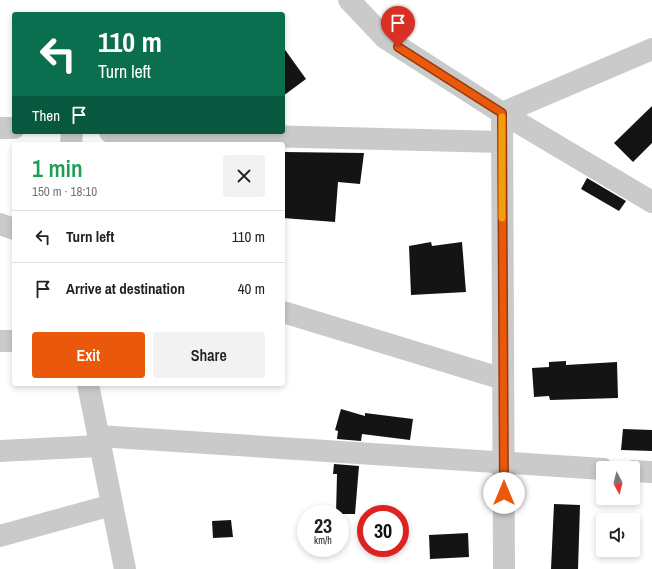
<!DOCTYPE html>
<meta charset="utf-8">
<style>
:root{--surface:#fff;--page:#f2f2f2;--text:#222;--muted:#767676;--line:#e0e0e0;--accent:#ea580c}
body{margin:0;font-family:"Archivo Narrow",sans-serif;background:var(--page);color:var(--text);height:100vh;display:flex;flex-direction:column;font-size:15px;white-space:nowrap}
*{box-sizing:border-box;margin:0}
p{font-size:13px;color:var(--muted)}
.icon{flex:none;width:22px;height:22px;fill:none;stroke:currentColor;stroke-width:2;stroke-linecap:round;stroke-linejoin:round}
.map{position:relative;flex:1;overflow:hidden}
.details{position:absolute;left:12px;top:142px;width:273px;height:244px;display:flex;flex-direction:column;background:var(--surface);border-radius:4px;box-shadow:0 2px 6px #0003}
.details>*{flex:none}
.guide{position:absolute;left:12px;top:12px;width:273px;height:122px;border-radius:4px;box-shadow:0 2px 6px #0003;background:#0b6e4f;color:#fff;overflow:hidden}
.needle{width:26px;rotate:173deg}
.buttons{position:absolute;left:596px;top:461px;display:grid;gap:8px}
.buttons a{display:grid;place-items:center;width:44px;height:44px;border-radius:4px;background:var(--surface);box-shadow:0 2px 6px #0003;font-size:20px}
.speed{position:absolute;left:297px;top:505px;display:flex;gap:8px;font-size:20px;font-weight:700;text-align:center}
.speed>*{display:grid;place-content:center;width:52px;height:52px;border-radius:50%;background:var(--surface);box-shadow:0 2px 6px #0003;line-height:1}
.speed small{font-size:10px;font-weight:400}
.speed .limit{border:6px solid #d22;background:#fff;color:#111}
.pin{position:absolute;display:grid;place-items:center;width:34px;height:34px;color:#fff;margin:-41px -17px;border-radius:50% 50% 50% 0;rotate:-45deg;box-shadow:0 0 4px #0007}
.pin .icon{rotate:45deg}
.me{position:absolute;width:44px;margin:-22px;rotate:0deg;stroke-linejoin:round;filter:drop-shadow(0 0 3px #0008)}
.turn{display:flex;align-items:center;gap:14px;height:84px;padding:0 20px;font-size:18px}
.turn .icon{width:52px;height:52px;stroke-width:2.5}
.turn b{display:block;font-size:28px;line-height:34px}
.then{display:flex;align-items:center;height:38px;padding:0 20px;background:#0003;gap:8px;font-size:15px}
.round{display:grid;place-items:center;flex:none;width:42px;height:42px;border-radius:4px;background:var(--page)}
.overview{display:flex;align-items:center;justify-content:space-between;height:68px;padding:0 20px}
h1{font-size:24px;font-weight:600;line-height:30px;color:#1e9e55}
.primary-button{display:flex;gap:8px;margin-top:auto;padding:8px 20px}
.primary-button a{flex:1;height:46px;border-radius:4px;background:var(--accent);color:#fff;font-size:16px;font-weight:600;line-height:46px;text-align:center}
.primary-button a+a{background:var(--page);color:var(--text)}
ul{padding:0;list-style:none}
li{display:flex;align-items:center;gap:12px;height:52px;padding:0 20px;border-top:1px solid var(--line)}
li div{flex:1}
li b{display:block;font-size:15px}
li em{font-style:normal}
.map>svg:first-child{display:block}
.building{fill:#141414}
.lines{fill:none;stroke-linecap:round;stroke-linejoin:round}
.minor{stroke:#cacaca;stroke-width:22}
.route-casing{stroke:#983908;stroke-width:10}
.route{stroke:#ea580c;stroke-width:7}
.slow{stroke:#f59e0b;stroke-width:7}
</style>
<div class="map">
<svg width="652" height="569" viewBox="0 0 652 569">
<rect width="100%" height="100%" fill="#fff"/>
<g class="building">
<polygon points="283,47 306,79 283,96"/>
<polygon points="652,106 652,143 633,162 614,143"/>
<polygon points="283,152 364,153 360,184 338,182 335,222 283,218"/>
<polygon points="587,178 626,201 619,211 581,189"/>
<polygon points="431,242 432,246 462,242 466,292 411,295 409,246"/>
<polygon points="566,361 566,365 617,362 618,398 550,400 549,396 534,397 532,368 549,367 549,362"/>
<polygon points="341,409 365,416 365,413 413,419 410,440 362,434 361,441 337,439 338,431 335,430"/>
<polygon points="623,429 652,430 652,451 621,450"/>
<polygon points="334,464 359,466 355,514 336,514 337,474 333,474"/>
<polygon points="554,504 580,505 578,569 551,569"/>
<polygon points="231,520 233,537 213,538 212,521"/>
<polygon points="468,533 469,557 430,559 429,535"/>
</g>
<g class="lines">
<g class="minor">
<polyline points="349,0 385,38 502,113 652,202"/>
<polyline points="0,128 14,128"/>
<polyline points="110,132 502,142"/>
<polyline points="71,144 72,132"/>
<polyline points="0,224 14,229"/>
<polyline points="283,312 503,379"/>
<polyline points="0,341 14,341"/>
<polyline points="88,384 125,569"/>
<polyline points="98,436 603,469"/>
<polyline points="0,451 100,446"/>
<polyline points="633,471 652,472"/>
<polyline points="0,536 112,505"/>
<polyline points="504,569 502,113 652,49"/>
</g>
</g>
<g class="lines">
<g class="route-casing">
<polyline id="route" points="398,47 502,113 504,493"/>
</g>
<use href="#route" class="route"/>
<polyline class="slow" points="502,117 502,218"/>
</g>
</svg>
<div class="buttons">
<a><svg class="needle" viewBox="-14 -14 28 28"><path d="M0-13l5 13h-10z" fill="#e53935"/><path d="M0 13l5-13h-10z" fill="#767676"/></svg></a>
<a><svg class="icon" aria-label="sound" viewBox="0 0 24 24"><path d="M4 9h4l5-4v14l-5-4H4zM17 9q2 3 0 6"/></svg></a>
</div>
<div class="speed"><div>23<small>km/h</small></div><div class="limit">30</div></div>
<div class="pin" style="left:398px;top:47px;background:#d93025"><svg class="icon" aria-label="arrive" viewBox="0 0 24 24"><path d="M6 21V4h12l-3 4 3 4H6"/></svg></div>
<svg class="me" style="left:504px;top:493px" viewBox="-20 -20 40 40"><circle r="19" fill="#fff"/><path d="M0-13L10 11 0 6-10 11z" fill="#ea580c"/></svg>
<div class="guide">
<div class="turn"><svg class="icon" aria-label="left" viewBox="0 0 24 24"><path d="M17 20v-9H6M10 6l-5 5 5 5"/></svg><div><b>110 m</b>Turn left</div></div>
<div class="then">Then<svg class="icon" aria-label="arrive" viewBox="0 0 24 24"><path d="M6 21V4h12l-3 4 3 4H6"/></svg></div>
</div>
<section class="details">
<div class="overview"><div><h1>1 min</h1><p>150 m · 18:10</p></div><a class="round"><svg class="icon" aria-label="close" viewBox="0 0 24 24"><path d="M6 6l12 12M18 6L6 18"/></svg></a></div>
<ul>
<li><svg class="icon" aria-label="left" viewBox="0 0 24 24"><path d="M17 20v-9H6M10 6l-5 5 5 5"/></svg><div><b>Turn left</b></div><em>110 m</em></li>
<li><svg class="icon" aria-label="arrive" viewBox="0 0 24 24"><path d="M6 21V4h12l-3 4 3 4H6"/></svg><div><b>Arrive at destination</b></div><em>40 m</em></li>
</ul>
<div class="primary-button"><a>Exit</a><a>Share</a></div>
</section>
</div>
